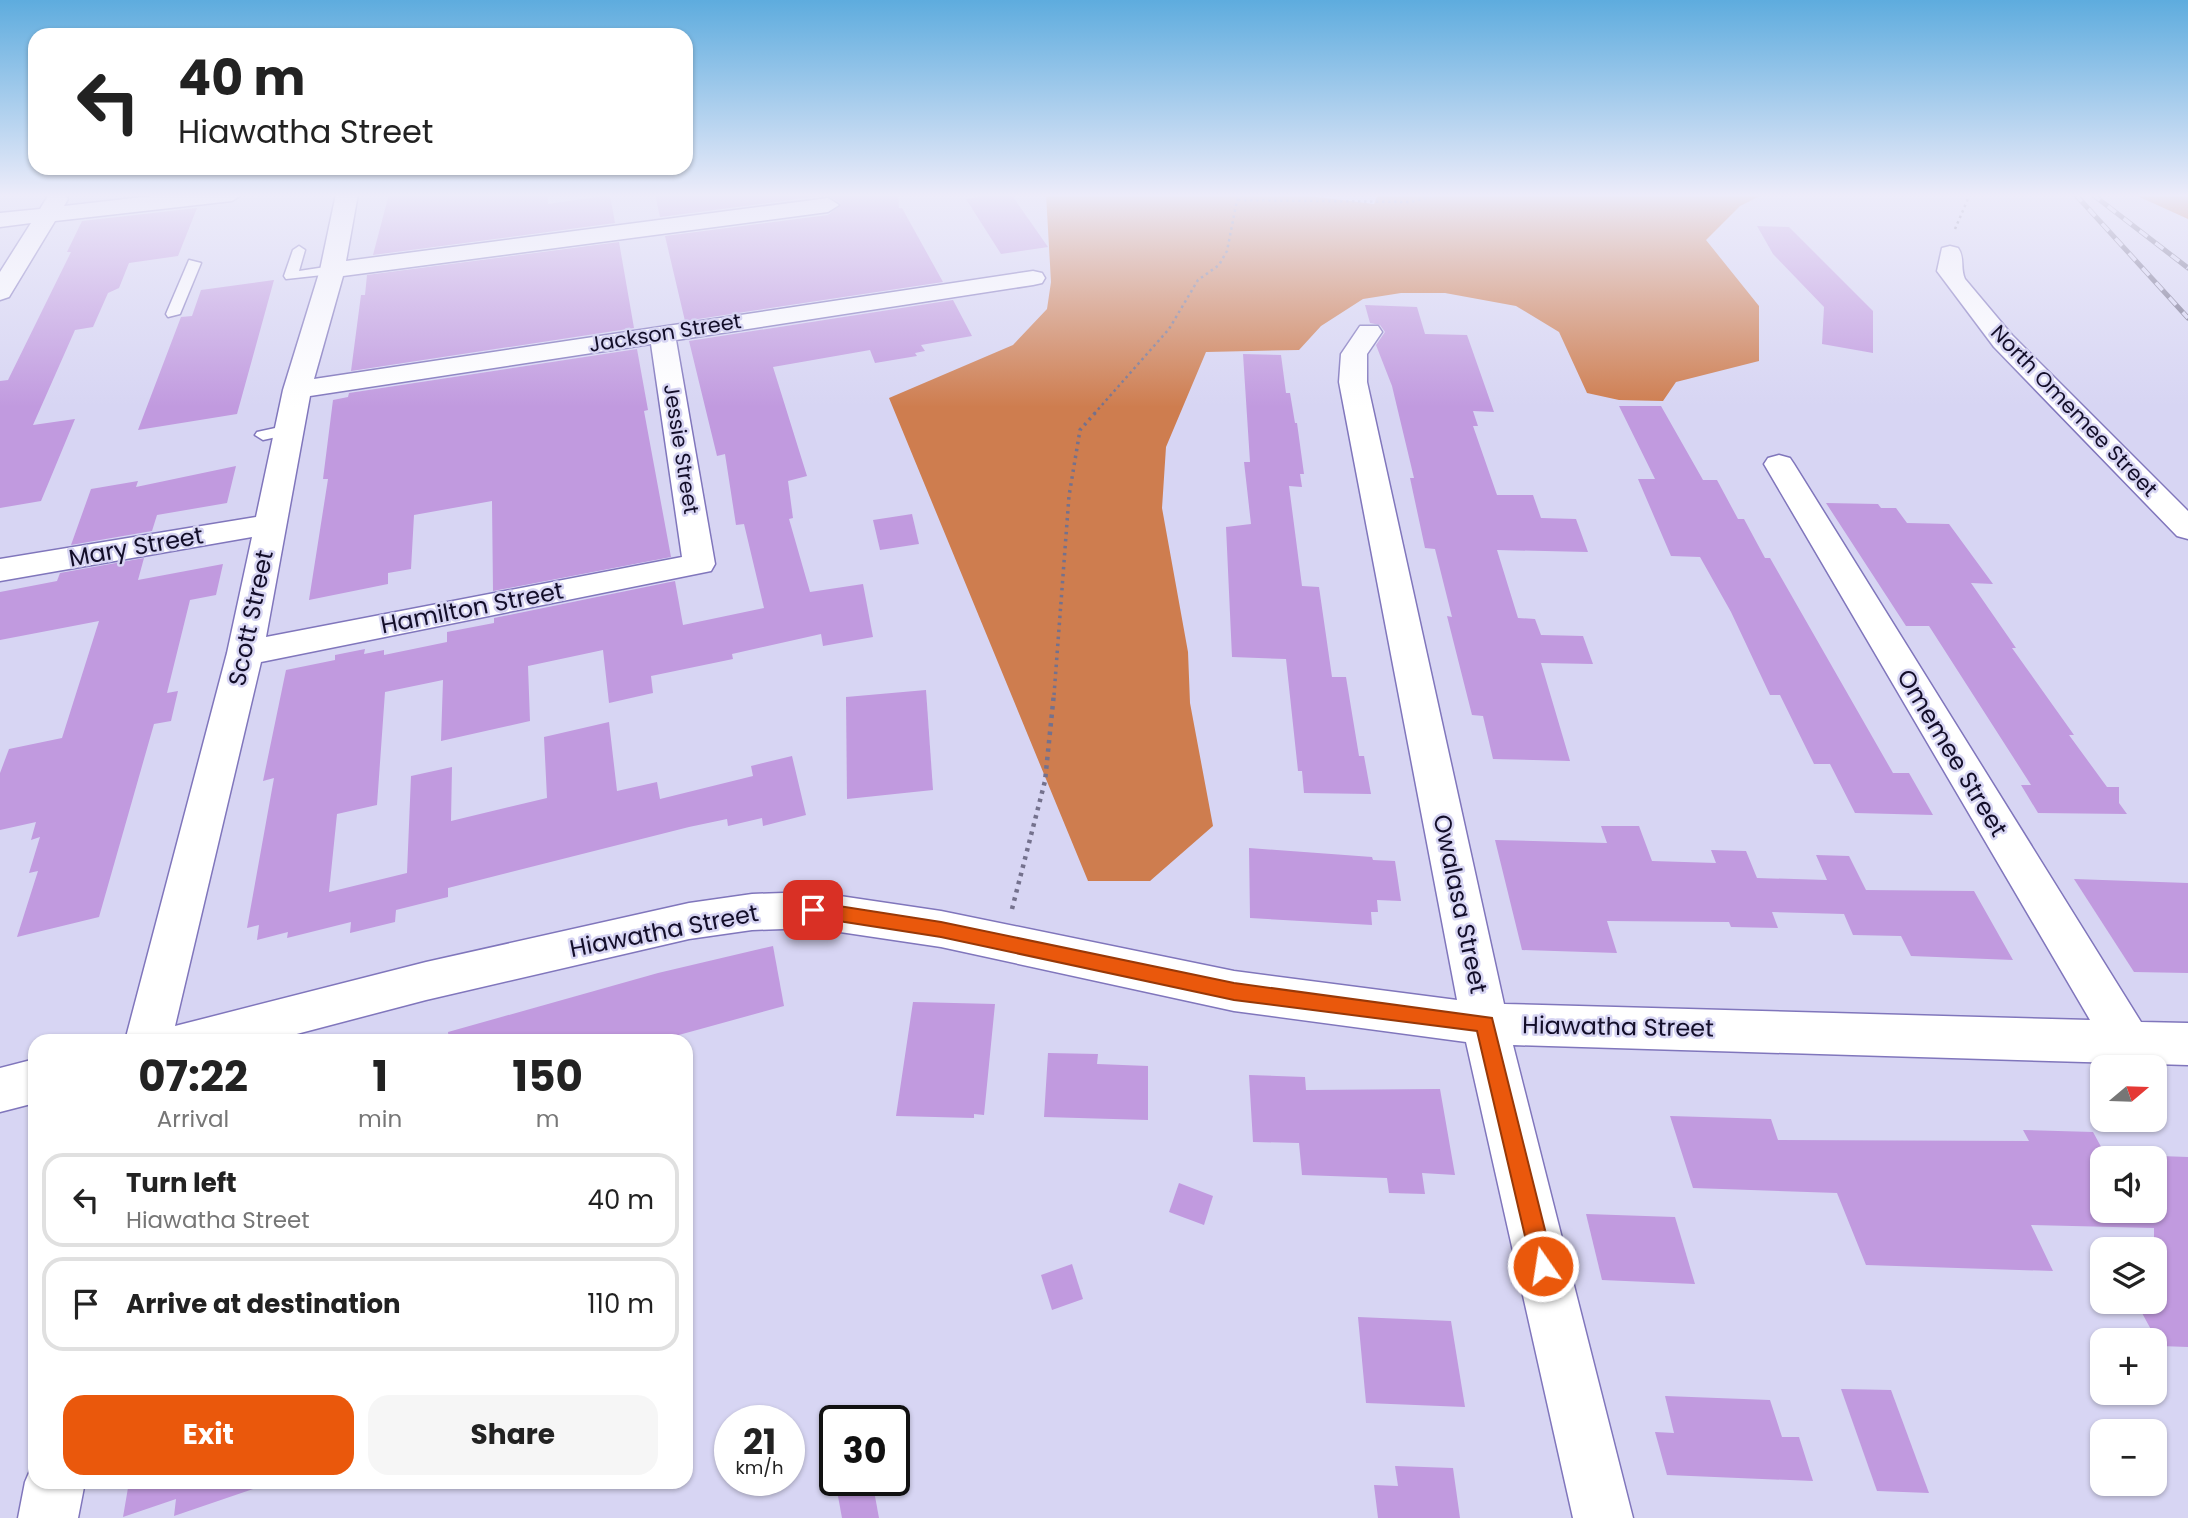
<!DOCTYPE html>
<meta charset="utf-8">
<style>
:root{--surface:#fff;--page:#f6f6f6;--text:#222;--muted:#767676;--line:#e0e0e0;--accent:#ea580c}
body{margin:0;font-family:Poppins,sans-serif;background:var(--page);color:var(--text);height:100vh;display:flex;flex-direction:column;font-size:26px;white-space:nowrap}
*{box-sizing:border-box;margin:0}
p{font-size:23px;color:var(--muted)}
.icon{flex:none;width:38px;height:38px;fill:none;stroke:currentColor;stroke-width:2;stroke-linecap:round;stroke-linejoin:round}
.map{position:relative;flex:1;overflow:hidden}
.side{position:absolute;left:28px;top:1034px;width:665px;height:455px;display:flex;flex-direction:column;background:var(--surface);border-radius:21px;box-shadow:0 2px 5px #0004}
.side>*{flex:none}
.banner{position:absolute;left:28px;top:28px;width:665px;height:147px;border-radius:21px;box-shadow:0 2px 5px #0004;background:#fff;color:var(--text);overflow:hidden}
.needle{width:46px;rotate:71deg}
.tools{position:absolute;left:2090px;top:1055px;display:grid;gap:14px}
.tools a{display:grid;place-items:center;width:77px;height:77px;border-radius:14px;background:var(--surface);box-shadow:0 2px 5px #0004;font-size:35px}
.speed{position:absolute;left:714px;top:1405px;display:flex;gap:14px;font-size:35px;font-weight:700;text-align:center}
.speed>*{display:grid;place-content:center;width:91px;height:91px;border-radius:50%;background:var(--surface);box-shadow:0 2px 5px #0004;line-height:1}
.speed small{font-size:18px;font-weight:400}
.speed .limit{border:4px solid #111;border-radius:10px;background:#fff;color:#111}
.pin{position:absolute;display:grid;place-items:center;width:60px;height:60px;color:#fff;margin:-30px;border-radius:14px;box-shadow:0 4px 10px #0006}
.me{position:absolute;width:77px;margin:-38px;rotate:347deg;stroke-linejoin:round;filter:drop-shadow(0 0 5px #0008)}
.turn{display:flex;align-items:center;gap:24px;height:147px;padding:0 35px;font-size:32px}
.turn .icon{width:91px;height:91px;stroke-width:2.5}
.turn b{display:block;font-size:49px;line-height:60px}
.eta{display:flex;justify-content:space-evenly;align-items:center;height:119px;text-align:center}
.eta b{font-size:42px;font-weight:700;line-height:49px}
.cta{display:flex;gap:14px;margin-top:auto;padding:14px 35px}
.cta a{flex:1;height:80px;border-radius:21px;background:var(--accent);color:#fff;font-size:28px;font-weight:700;line-height:80px;text-align:center}
.cta a+a{background:var(--page);color:var(--text)}
ul{padding:0;list-style:none}
li{display:flex;align-items:center;gap:21px;height:94px;margin:0 14px 10px;padding:0 21px;border:4px solid var(--line);border-radius:21px}
li div{flex:1}
li b{display:block;font-size:26px}
li em{font-style:normal}
.map>svg:first-child{display:block}
.forest{fill:#ce7d4f}
.building{fill:#c19adf;fill-rule:evenodd}
.lines{fill:none;stroke-linecap:round;stroke-linejoin:round}
.service-casing{stroke:#8076bc;stroke-width:3}
.minor-casing{stroke:#8076bc;stroke-width:3}
.path-far2{stroke:#74718d;stroke-width:2.5;stroke-dasharray:2.5 3.5;stroke-linecap:butt}
.path-far1{stroke:#74718d;stroke-width:3.5;stroke-dasharray:2.5 4.5;stroke-linecap:butt}
.path{stroke:#74718d;stroke-width:4.5;stroke-dasharray:3.5 5;stroke-linecap:butt}
.service{fill:#fff;fill-rule:evenodd}
.minor{fill:#fff;fill-rule:evenodd}
.rail-casing{stroke:#6c6884;stroke-width:5}
.rail{stroke:#d7d5f3;stroke-width:3.5;stroke-dasharray:10;stroke-linecap:butt}
.route{fill:#ea580c;stroke:#983908;stroke-width:2}
.labels{text-anchor:middle;stroke-width:5;stroke-linejoin:round;paint-order:stroke}
.far-street-label{font-size:21px;fill:#130e29;stroke:#d7d5f3}
.street-label{font-size:24px;fill:#130e29;stroke:#d7d5f3}
</style>
<div class="map">
<svg width="2188" height="1518" viewBox="0 0 2188 1518">
<rect width="100%" height="100%" fill="#d7d5f3"/>
<g class="forest">
<polygon points="1046,194 1292,194 1374,204 1378,194 1764,194 1740,206 1706,240 1759,306 1759,361 1676,382 1663,401 1619,400 1587,393 1559,332 1516,306 1445,293 1401,293 1363,299 1321,326 1299,350 1206,352 1166,447 1162,508 1188,652 1190,703 1213,826 1150,881 1088,881 889,398 1013,345 1047,309 1051,282"/>
<polygon points="2133,194 2188,194 2188,219"/>
</g>
<g class="building">
<polygon points="389,194 548,194 548,204 610,195 615,223 373,255"/>
<polygon points="655,194 898,194 899,208 902,208 943,282 685,321 665,236 828,215 841,204 828,195 660,217"/>
<polygon points="997,194 1011,194 1048,247 1001,254 966,199"/>
<polygon points="197,208 178,256 129,263 119,288 108,293 93,327 75,330 33,425 75,419 41,501 0,508 0,381 8,380 71,252 67,252 82,221"/>
<polygon points="1757,226 1789,227 1873,311 1873,353 1822,344 1824,307 1773,254"/>
<polygon points="619,242 634,328 351,371 361,295 365,295 367,275"/>
<polygon points="274,280 237,414 138,430 181,317 192,316 201,290"/>
<polygon points="953,300 972,336 921,345 925,351 915,353 917,356 875,363 870,350 773,367 807,476 788,481 793,518 789,519 810,592 863,584 873,637 823,646 821,634 732,654 733,659 651,676 653,693 609,703 603,650 528,666 530,721 441,741 443,680 385,692 377,805 337,814 329,892 407,873 411,776 452,767 451,821 547,798 544,737 609,722 617,791 657,782 660,799 753,776 751,766 792,756 806,815 763,826 762,818 728,826 727,819 689,827 448,888 448,897 396,910 395,922 350,933 351,922 287,938 288,932 257,940 259,925 247,928 274,778 263,781 286,670 335,660 335,655 365,649 364,654 384,650 384,655 447,642 447,632 494,623 494,618 675,581 683,625 764,608 744,524 736,525 725,454 717,456 689,341"/>
<polygon points="1365,305 1417,307 1425,334 1467,335 1494,412 1473,411 1478,426 1473,426 1497,495 1533,495 1541,518 1576,519 1588,552 1497,550 1518,618 1535,619 1541,635 1583,636 1593,664 1541,663 1570,761 1493,759 1483,716 1472,715 1447,616 1452,617 1435,549 1425,548 1410,478 1414,478 1392,386 1376,345 1385,332 1380,325 1370,323"/>
<polygon points="637,349 648,410 644,411 671,557 493,591 492,501 414,515 411,569 388,573 388,584 309,600 328,479 323,479 333,400 348,397 349,393"/>
<polygon points="1243,354 1281,355 1286,393 1290,393 1295,423 1297,423 1304,474 1300,474 1302,487 1289,486 1302,586 1319,587 1332,677 1346,677 1359,756 1364,756 1371,794 1304,793 1302,771 1298,771 1286,659 1232,657 1226,527 1251,524 1244,462 1250,462"/>
<polygon points="1619,406 1661,406 1703,480 1717,480 1738,519 1744,519 1765,558 1770,558 1893,773 1909,773 1933,815 1855,813 1830,764 1814,764 1780,695 1770,695 1731,612 1700,557 1671,556 1638,479 1655,479"/>
<polygon points="236,466 227,503 157,515 152,531 71,545 91,489 138,481 136,487"/>
<polygon points="1826,503 1878,504 1881,508 1896,508 1907,523 1949,524 1993,584 1971,583 2016,648 2012,648 2074,735 2069,735 2107,787 2119,787 2119,803 2127,814 2038,813 2021,785 2031,785 1929,626 1906,626"/>
<polygon points="912,514 919,544 880,550 873,520"/>
<polygon points="144,558 138,580 223,564 216,595 190,600 167,693 178,691 171,721 154,724 99,917 17,937 38,871 29,873 40,837 31,840 36,822 0,830 0,773 9,749 62,738 99,621 0,640 0,592 57,581 60,573"/>
<polygon points="926,690 933,790 847,799 846,697"/>
<polygon points="1601,826 1639,826 1652,861 1716,863 1711,850 1746,851 1757,878 1827,880 1816,855 1849,856 1866,890 1974,891 2013,960 1911,956 1901,936 1853,935 1844,914 1772,912 1778,928 1731,927 1729,922 1607,921 1617,953 1522,950 1495,840 1607,843"/>
<polygon points="1249,848 1372,857 1373,860 1395,861 1401,901 1377,900 1378,912 1371,912 1372,925 1250,918"/>
<polygon points="2074,879 2188,883 2188,973 2134,972"/>
<polygon points="773,946 784,1006 657,1041 449,1041 448,1032 658,973"/>
<polygon points="913,1002 995,1004 984,1115 974,1114 974,1118 896,1116"/>
<polygon points="1048,1053 1098,1054 1097,1064 1148,1066 1148,1120 1044,1117"/>
<polygon points="1249,1075 1305,1077 1306,1090 1440,1089 1455,1175 1422,1173 1425,1194 1389,1193 1387,1178 1302,1175 1299,1143 1253,1142"/>
<path d="M1670,1116L1771,1119L1778,1140L2029,1141L2023,1130L2093,1132L2105,1154L2188,1157V1347L2160,1346L2136,1302H2154V1228L2031,1225L2053,1271L1866,1265L1837,1193L1693,1188ZM2102,1158H2154V1211H2102Z"/>
<polygon points="1179,1183 1213,1196 1204,1225 1169,1212"/>
<polygon points="1586,1214 1675,1217 1695,1284 1602,1280"/>
<polygon points="1072,1264 1083,1299 1052,1310 1041,1275"/>
<polygon points="1358,1317 1451,1321 1465,1407 1366,1403"/>
<polygon points="1841,1389 1891,1390 1929,1493 1877,1491"/>
<polygon points="1665,1396 1770,1400 1782,1437 1799,1437 1813,1481 1667,1475 1655,1432 1674,1433"/>
<polygon points="1395,1466 1453,1468 1460,1518 1378,1518 1374,1485 1398,1486"/>
<polygon points="835,1480 872,1480 879,1518 842,1518"/>
<polygon points="129,1482 258,1482 259,1487 174,1516 176,1499 123,1517"/>
</g>
<g class="lines">
<g class="service-casing">
<g id="service">
<polygon points="299,246 305,250 299,271 332,266 339,270 332,274 286,279 284,276 293,250"/>
<polygon points="189,260 201,263 180,314 168,317 166,314"/>
<polygon points="289,425 295,427 295,433 263,440 255,435 257,432"/>
</g>
</g>
<g class="minor-casing">
<g id="minor">
<polygon points="49,194 65,194 68,199 64,206 169,194 243,194 232,201 55,221 9,297 0,300 0,272 31,223 0,227 0,213 40,209"/>
<path d="M336,194H358L346,261L828,198L839,205L828,212L343,276L314,379L1033,271L1042,273L1045,278L1042,283L1033,285L676,340L715,564L711,571L261,662L175,1026L426,962L689,903L752,894L813,892L941,911L1234,971L1457,1000L1339,382L1341,354L1360,326H1378L1382,332L1367,354V382L1504,1004L2090,1020L1764,464L1768,458L1779,455L1790,458L1794,464L2141,1022L2188,1023V1065L1513,1045L1633,1518H1573L1466,1042L1234,1011L941,947L813,928L752,930L689,939L426,1000L270,1041H125L227,653L252,537L0,581V559L256,517L283,390L320,270ZM651,344L682,557L266,637L310,396Z"/>
<path d="M1950,246L1958,248C1965,257 1960,268 1965,279L2012,335L2188,511V539L2177,536L1994,347L1937,271L1942,248Z"/>
<polygon points="35,1059 35,1103 0,1112 0,1068"/>
<polygon points="34,1461 35,1482 85,1482 78,1518 18,1518 25,1482"/>
</g>
</g>
<g class="path-far2">
<polyline points="1238,200 1410,202 1443,194"/>
<polyline points="1955,229 1970,194"/>
<polyline points="1094,414 1169,329 1198,280 1219,265 1227,251 1237,200 1245,194"/>
</g>
<polyline class="path-far1" points="1054,695 1069,496 1080,430 1096,412"/>
<polyline class="path" points="1012,909 1045,781 1054,693"/>
<use href="#service" class="service"/>
<use href="#minor" class="minor"/>
<g class="rail-casing">
<g id="rail">
<polyline points="2075,194 2188,318"/>
<polyline points="2092,194 2188,268"/>
</g>
</g>
<use href="#rail" class="rail"/>
</g>
<linearGradient id="sky" x2="0" y2="1"><stop stop-color="#5eacde"/><stop offset="0.48" stop-color="#edecfa"/><stop offset="1" stop-color="#edecfa" stop-opacity="0"/></linearGradient>
<rect width="2188" height="407" fill="url(#sky)"/>
<polygon class="route" points="813,902 941,922 1234,983 1492,1018 1554,1266 1550,1274 1543,1277 1535,1274 1532,1266 1477,1031 1234,1000 941,937 813,917 804,910"/>
<g class="labels">
<g class="far-street-label">
<text transform="translate(665 333) rotate(-9)" y="7">Jackson Street</text>
<text transform="translate(2074 411) rotate(46)" y="7">North Omemee Street</text>
<text transform="translate(681 449) rotate(81)" y="7">Jessie Street</text>
</g>
<g class="street-label">
<text transform="translate(136 547) rotate(-10)" y="8">Mary Street</text>
<text transform="translate(472 608) rotate(-11)" y="8">Hamilton Street</text>
<text transform="translate(251 618) rotate(-78)" y="8">Scott Street</text>
<text transform="translate(1952 753) rotate(59)" y="8">Omemee Street</text>
<text transform="translate(1460 904) rotate(78)" y="8">Owalasa Street</text>
<text transform="translate(664 931) rotate(-11)" y="8">Hiawatha Street</text>
<text transform="translate(1618 1027) rotate(1)" y="8">Hiawatha Street</text>
</g>
</g>
</svg>
<div class="tools">
<a><svg class="needle" viewBox="-14 -14 28 28"><path d="M0-13l5 13h-10z" fill="#e53935"/><path d="M0 13l5-13h-10z" fill="#767676"/></svg></a>
<a><svg class="icon" aria-label="sound" viewBox="0 0 24 24"><path d="M4 9h4l5-4v14l-5-4H4zM17 9q2 3 0 6"/></svg></a>
<a><svg class="icon" aria-label="layers" viewBox="0 0 24 24"><path d="M12 4l9 5-9 5-9-5zM3 14l9 5 9-5"/></svg></a>
<a>+</a>
<a>−</a>
</div>
<div class="speed"><div>21<small>km/h</small></div><div class="limit">30</div></div>
<div class="pin" style="left:813px;top:910px;background:#d93025"><svg class="icon" aria-label="arrive" viewBox="0 0 24 24"><path d="M6 21V4h12l-3 4 3 4H6"/></svg></div>
<svg class="me" style="left:1543px;top:1266px" viewBox="-20 -20 40 40"><circle r="17" fill="#ea580c" stroke="#fff" stroke-width="3"/><path d="M0-11L8 9 0 5-8 9z" fill="#fff"/></svg>
<div class="banner">
<div class="turn"><svg class="icon" aria-label="left" viewBox="0 0 24 24"><path d="M17 20v-9H6M10 6l-5 5 5 5"/></svg><div><b>40 m</b>Hiawatha Street</div></div>
</div>
<section class="side">
<div class="eta">
<div><b>07:22</b><p>Arrival</p></div>
<div><b>1</b><p>min</p></div>
<div><b>150</b><p>m</p></div>
</div>
<ul>
<li><svg class="icon" aria-label="left" viewBox="0 0 24 24"><path d="M17 20v-9H6M10 6l-5 5 5 5"/></svg><div><b>Turn left</b><p>Hiawatha Street</p></div><em>40 m</em></li>
<li><svg class="icon" aria-label="arrive" viewBox="0 0 24 24"><path d="M6 21V4h12l-3 4 3 4H6"/></svg><div><b>Arrive at destination</b></div><em>110 m</em></li>
</ul>
<div class="cta"><a>Exit</a><a>Share</a></div>
</section>
</div>
